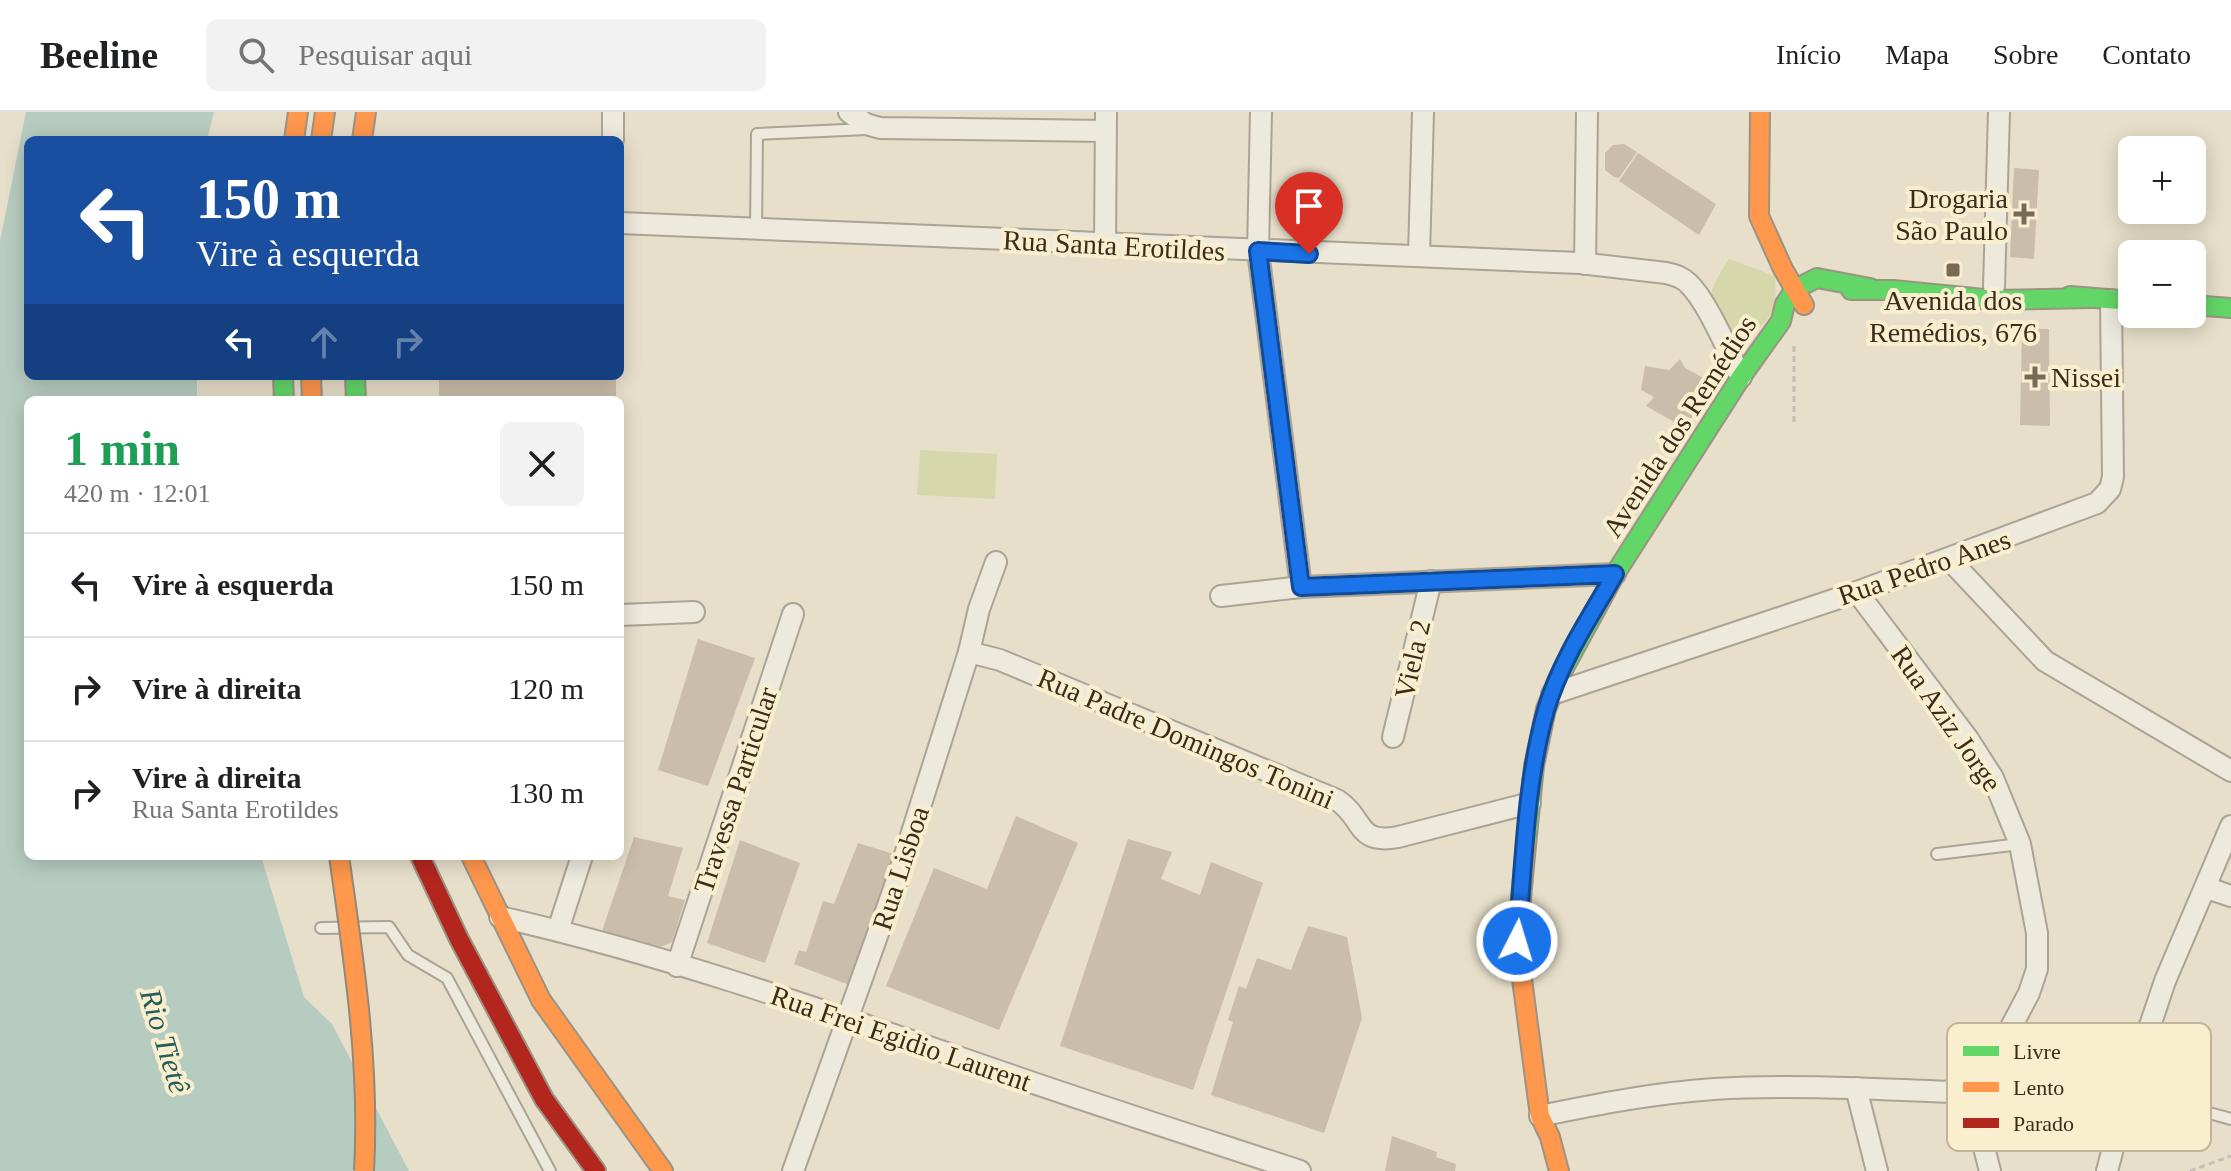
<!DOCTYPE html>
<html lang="pt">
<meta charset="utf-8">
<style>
:root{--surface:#fff;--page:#f2f2f2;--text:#202124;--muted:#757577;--line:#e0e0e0}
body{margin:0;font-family:"Times New Roman",serif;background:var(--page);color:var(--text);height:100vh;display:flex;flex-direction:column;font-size:30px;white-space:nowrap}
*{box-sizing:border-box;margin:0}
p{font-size:26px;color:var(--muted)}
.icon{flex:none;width:44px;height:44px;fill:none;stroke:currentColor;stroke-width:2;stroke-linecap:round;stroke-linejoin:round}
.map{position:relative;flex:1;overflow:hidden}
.details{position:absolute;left:24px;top:284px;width:600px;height:464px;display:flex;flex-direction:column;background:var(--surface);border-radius:12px;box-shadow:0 4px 20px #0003}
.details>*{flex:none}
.guide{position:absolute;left:24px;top:24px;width:600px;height:244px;border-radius:12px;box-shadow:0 4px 20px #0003;background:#1a4fa0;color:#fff;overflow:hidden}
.tools{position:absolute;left:2118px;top:24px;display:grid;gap:16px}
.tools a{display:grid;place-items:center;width:88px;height:88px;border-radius:12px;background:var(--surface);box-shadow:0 4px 20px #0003;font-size:40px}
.pin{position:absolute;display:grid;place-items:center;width:68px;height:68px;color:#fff;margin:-82px -34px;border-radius:50% 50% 50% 0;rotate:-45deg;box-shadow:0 0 8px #0007}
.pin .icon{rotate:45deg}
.me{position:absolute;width:88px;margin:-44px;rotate:5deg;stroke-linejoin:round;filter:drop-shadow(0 0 6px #0008)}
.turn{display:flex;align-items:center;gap:28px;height:168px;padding:0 40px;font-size:36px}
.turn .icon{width:104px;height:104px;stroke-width:2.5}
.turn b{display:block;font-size:56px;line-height:68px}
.lanes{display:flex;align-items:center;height:76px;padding:0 40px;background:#0003;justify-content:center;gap:40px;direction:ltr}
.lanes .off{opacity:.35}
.round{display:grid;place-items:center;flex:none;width:84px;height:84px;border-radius:12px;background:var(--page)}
.summary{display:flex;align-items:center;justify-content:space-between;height:136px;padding:0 40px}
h1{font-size:48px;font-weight:700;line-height:60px;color:#1e9e55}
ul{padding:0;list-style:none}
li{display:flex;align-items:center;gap:24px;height:104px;padding:0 40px;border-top:2px solid var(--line)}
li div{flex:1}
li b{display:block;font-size:30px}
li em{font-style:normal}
header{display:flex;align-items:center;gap:48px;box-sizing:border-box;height:112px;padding:0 40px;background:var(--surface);border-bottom:2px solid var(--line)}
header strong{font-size:38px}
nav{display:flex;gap:44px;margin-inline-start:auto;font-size:28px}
.search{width:560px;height:72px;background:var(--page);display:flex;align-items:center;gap:20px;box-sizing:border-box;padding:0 28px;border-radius:12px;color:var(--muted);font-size:30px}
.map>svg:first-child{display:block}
.green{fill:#d6d8ab}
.water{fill:#b7ccc0}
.building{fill:#cbbdab}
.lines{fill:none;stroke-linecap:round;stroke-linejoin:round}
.lane-casing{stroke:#aca394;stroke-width:14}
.street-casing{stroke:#aca394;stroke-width:24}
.fast-casing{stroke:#9b9384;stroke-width:22}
.slow-casing{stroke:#9b9384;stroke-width:22}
.jam-casing{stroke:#9b9384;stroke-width:22}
.path{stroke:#c6c0b4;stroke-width:3;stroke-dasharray:6 4;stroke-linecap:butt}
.lane{stroke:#ede9dd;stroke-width:10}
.street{stroke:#ede9dd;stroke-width:20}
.fast{stroke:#63d668;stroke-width:18}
.slow{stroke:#ff974d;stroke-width:18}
.jam{stroke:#b3261e;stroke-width:18}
.slow-bridge-casing{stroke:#91897b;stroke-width:22;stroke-linecap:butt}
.slow-bridge{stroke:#ff974d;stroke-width:18}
.route-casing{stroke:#114b97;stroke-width:20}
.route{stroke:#1a73e8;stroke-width:14}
.poi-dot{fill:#776b58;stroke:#f9efcf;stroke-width:3}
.labels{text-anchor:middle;stroke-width:8;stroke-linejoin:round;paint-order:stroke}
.poi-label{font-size:28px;fill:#3b2c1b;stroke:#f9efcf;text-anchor:end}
.street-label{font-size:28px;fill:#3b2c1b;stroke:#f9efcf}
.water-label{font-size:30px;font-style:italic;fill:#285c5b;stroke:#f9efcf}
.key{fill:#f9efcf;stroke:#c0b499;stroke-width:2}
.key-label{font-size:22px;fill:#3b2c1b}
</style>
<header>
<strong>Beeline</strong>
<div class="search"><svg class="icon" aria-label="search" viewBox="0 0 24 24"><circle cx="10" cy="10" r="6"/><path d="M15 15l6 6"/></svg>Pesquisar aqui</div>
<nav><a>Início</a><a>Mapa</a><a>Sobre</a><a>Contato</a></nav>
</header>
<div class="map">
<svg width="2231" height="1059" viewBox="0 0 2231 1059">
<rect width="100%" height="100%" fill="#e7dfca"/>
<g class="green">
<path d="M1729,147L1775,164L1776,197L1749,228C1727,230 1708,206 1711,183C1712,172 1723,157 1729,147Z"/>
<polygon points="920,338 997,342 995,387 917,383"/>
</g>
<polygon class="water" points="26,0 214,0 207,28 28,28 28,264 197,264 197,288 28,288 28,744 261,744 304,885 332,912 409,1059 0,1059 0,129"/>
<g class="building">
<polygon points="1624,32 1637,40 1619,66 1614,65 1605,58 1605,41 1613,33"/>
<polygon points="1638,41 1716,92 1699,123 1619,69"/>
<polygon points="2014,56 2039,58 2034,147 2010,145"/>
<polygon points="2022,217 2049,217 2050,314 2020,313"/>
<polygon points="1680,247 1685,256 1714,272 1685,316 1646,294 1654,285 1641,278 1645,254 1669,258"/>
<rect x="439" y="264" width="177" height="24"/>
<polygon points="698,527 755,546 708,674 658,658"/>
<polygon points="1016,704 1078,731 999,918 886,874 934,756 987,777"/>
<polygon points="634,725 683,736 668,784 685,788 672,830 661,835 602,819"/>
<polygon points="1128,727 1172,740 1161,767 1200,783 1211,750 1263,771 1193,978 1060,934"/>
<polygon points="740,728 800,751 765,851 707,831"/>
<polygon points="858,731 897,743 852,874 794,852 799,838 806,840 823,789 834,792"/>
<polygon points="1308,814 1347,825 1362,906 1324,1021 1211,983 1233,910 1228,908 1239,874 1246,877 1257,846 1291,858"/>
<polygon points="1392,1024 1437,1040 1436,1045 1456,1052 1455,1059 1385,1059"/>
</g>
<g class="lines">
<g class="lane-casing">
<g id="lane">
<polyline points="756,118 757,22 867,17"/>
<polyline points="1937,742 2020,732"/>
<polyline points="321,816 389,815 408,843 447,866 550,1059"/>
<polyline points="2128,979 2231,1007"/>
</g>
</g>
<g class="street-casing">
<g id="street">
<polyline points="849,0 866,12 880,16 1105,19"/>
<polyline points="1261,0 1258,139 1301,475"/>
<polyline points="613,28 613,0"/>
<path d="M620,111L1580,151L1666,161C1675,163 1682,165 1688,171C1708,190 1728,240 1741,265"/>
<polyline points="1105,131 1106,0"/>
<polyline points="1419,144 1423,0"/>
<polyline points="1585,152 1587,0"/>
<polyline points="1994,175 1999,0"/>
<polyline points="1949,447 2045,549 2231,659"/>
<polyline points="1857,480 1968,627 1993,666 2020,732 2037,821 2037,857 2029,881 1976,981 1978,1012 1990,1059"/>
<polyline points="1221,484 1301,475 1615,462"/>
<polyline points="620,503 694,500"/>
<path d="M969,540L1000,548L1337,688C1365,706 1355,733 1398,725L1530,691"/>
<polyline points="1552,582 1857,480 2097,391 2110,377 2113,365 2111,188"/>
<polyline points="1393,625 1431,469"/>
<polyline points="2207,776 2231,784"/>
<path d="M500,805C676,845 847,907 1019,966C1112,998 1206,1028 1300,1059"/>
<polyline points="558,818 582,744"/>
<polyline points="677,854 793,502"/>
<polyline points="1856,976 1877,1059"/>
<path d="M1540,1004C1598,992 1655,981 1714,977C1801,972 1889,978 1976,981"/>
<polyline points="793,1059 896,771 969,540 979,497 996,450"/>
<polyline points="2107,1059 2128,979 2165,869 2231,714"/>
</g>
</g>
<g class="fast-casing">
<g id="fast">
<polyline points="1851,178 1893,178 1994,188 2090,186"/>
<polyline points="2070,184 2132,189"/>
<polyline points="2192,193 2231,196"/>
<polyline points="283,264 284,288"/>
<polyline points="355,264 356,288"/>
<polyline points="1526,733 1534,654 1546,597 1559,565 1615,462 1741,265 1781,209 1785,192 1795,177 1817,166 1870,176"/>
</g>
</g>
<g class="slow-casing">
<g id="slow">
<polyline points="1760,0 1759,104 1783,157 1804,193"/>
<polyline points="294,28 298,0"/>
<polyline points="321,28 325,0"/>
<polyline points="362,28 366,0"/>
<polyline points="311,264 312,288"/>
<polyline points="1526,733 1517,829 1540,1004 1550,1025 1559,1059"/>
<polyline points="471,744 541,888 663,1059"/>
</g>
</g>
<g class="jam-casing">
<polyline id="jam" points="420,744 459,827 544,987 596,1059"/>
</g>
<g class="path">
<polyline points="1794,310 1794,232"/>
<polyline points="2190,1059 2231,1044"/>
</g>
<use href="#lane" class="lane"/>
<use href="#street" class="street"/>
<use href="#fast" class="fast"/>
<use href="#slow" class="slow"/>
<use href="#jam" class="jam"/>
<g class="slow-bridge-casing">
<path id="slow-bridge" d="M339,744C354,849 370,953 364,1059"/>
</g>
<use href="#slow-bridge" class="slow-bridge"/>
</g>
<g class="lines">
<g class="route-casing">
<path id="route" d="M1309,142L1258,139L1301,475L1615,462C1590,505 1560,550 1546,598C1525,672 1524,753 1517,829"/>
</g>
<use href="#route" class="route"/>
</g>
<g class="poi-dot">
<path d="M2020 90h8v8h8v8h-8v8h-8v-8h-8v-8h8z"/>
<rect x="1945" y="150" width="16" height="16" rx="4"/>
<path d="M2031 253h8v8h8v8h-8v8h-8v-8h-8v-8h8z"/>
</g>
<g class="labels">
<g class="poi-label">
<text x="2008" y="96">Drogaria<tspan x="2008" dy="32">São Paulo</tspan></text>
<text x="1953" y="198" text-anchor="middle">Avenida dos<tspan x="1953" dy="32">Remédios, 676</tspan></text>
<text x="2051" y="275" text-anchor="start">Nissei</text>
</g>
<g class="street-label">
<text transform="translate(1114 133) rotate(3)" y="10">Rua Santa Erotildes</text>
<text transform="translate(1679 314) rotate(-57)" y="10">Avenida dos Remédios</text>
<text transform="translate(1924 455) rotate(-19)" y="10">Rua Pedro Anes</text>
<text transform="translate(1412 547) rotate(-77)" y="10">Viela 2</text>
<text transform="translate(1947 606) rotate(55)" y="10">Rua Aziz Jorge</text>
<text transform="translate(1186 626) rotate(23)" y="10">Rua Padre Domingos Tonini</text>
<text transform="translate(735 678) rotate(-72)" y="10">Travessa Particular</text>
<text transform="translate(900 756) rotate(-72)" y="10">Rua Lisboa</text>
<text transform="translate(901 926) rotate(19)" y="10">Rua Frei Egidio Laurent</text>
</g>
<g class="water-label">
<text transform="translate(165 929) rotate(73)" y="10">Rio Tietê</text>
</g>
</g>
<rect x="1947" y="911" width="264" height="128" rx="12" class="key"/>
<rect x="1963" y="934" width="36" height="10" fill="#63d668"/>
<rect x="1963" y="970" width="36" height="10" fill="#ff974d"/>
<rect x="1963" y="1006" width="36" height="10" fill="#b3261e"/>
<g class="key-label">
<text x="2013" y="947">Livre</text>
<text x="2013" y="983">Lento</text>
<text x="2013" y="1019">Parado</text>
</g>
</svg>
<div class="tools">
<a>+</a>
<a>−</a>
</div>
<div class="pin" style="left:1309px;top:142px;background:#d93025"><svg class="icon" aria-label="arrive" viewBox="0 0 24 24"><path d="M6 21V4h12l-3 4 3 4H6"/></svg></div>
<svg class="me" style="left:1517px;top:829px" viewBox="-20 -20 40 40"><circle r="17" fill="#1a73e8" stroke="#fff" stroke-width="3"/><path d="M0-11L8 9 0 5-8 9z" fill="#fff"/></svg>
<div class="guide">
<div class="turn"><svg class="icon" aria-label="left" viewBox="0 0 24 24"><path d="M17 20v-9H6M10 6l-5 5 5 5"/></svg><div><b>150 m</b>Vire à esquerda</div></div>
<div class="lanes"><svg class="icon" aria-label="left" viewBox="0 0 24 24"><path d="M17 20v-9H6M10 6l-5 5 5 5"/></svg><svg class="icon off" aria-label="ahead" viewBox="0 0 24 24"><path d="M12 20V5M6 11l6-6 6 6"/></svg><svg class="icon off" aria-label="right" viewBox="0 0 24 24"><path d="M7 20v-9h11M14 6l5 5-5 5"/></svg></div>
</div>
<section class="details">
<div class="summary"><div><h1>1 min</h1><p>420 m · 12:01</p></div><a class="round"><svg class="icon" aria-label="close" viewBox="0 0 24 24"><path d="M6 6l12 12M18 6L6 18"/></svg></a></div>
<ul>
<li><svg class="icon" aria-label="left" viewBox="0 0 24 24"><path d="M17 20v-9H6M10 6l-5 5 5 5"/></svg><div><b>Vire à esquerda</b></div><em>150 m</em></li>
<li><svg class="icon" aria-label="right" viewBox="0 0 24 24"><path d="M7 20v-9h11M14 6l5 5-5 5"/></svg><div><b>Vire à direita</b></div><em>120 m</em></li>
<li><svg class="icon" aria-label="right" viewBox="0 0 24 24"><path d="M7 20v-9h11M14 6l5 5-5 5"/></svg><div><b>Vire à direita</b><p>Rua Santa Erotildes</p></div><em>130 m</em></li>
</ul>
</section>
</div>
